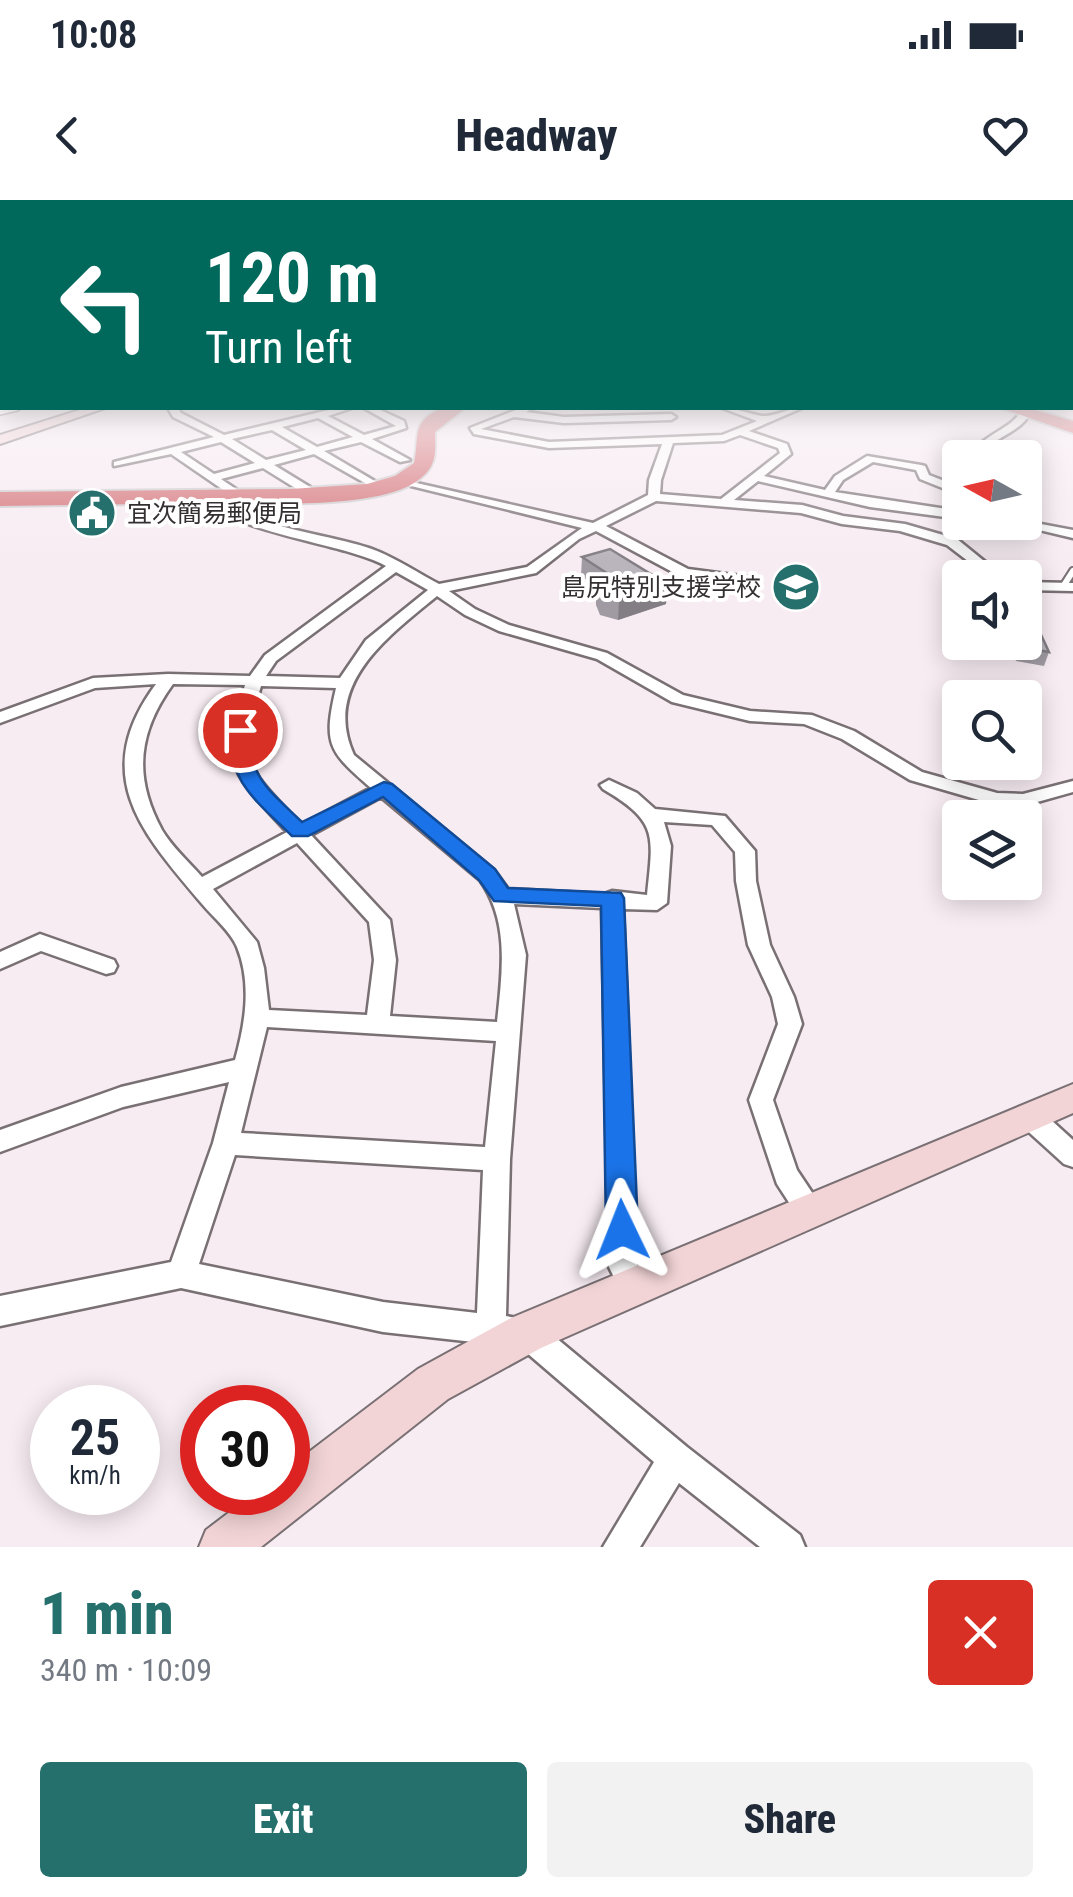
<!DOCTYPE html>
<meta charset="utf-8">
<style>
:root{--surface:#fff;--page:#f2f2f3;--text:#1f2937;--muted:#747a83;--accent:#25706d}
body{margin:0;font-family:"Roboto Condensed","Noto Sans JP",sans-serif;background:var(--page);color:var(--text);height:100vh;display:flex;flex-direction:column;font-size:38px;white-space:nowrap}
*{box-sizing:border-box;margin:0}
p{font-size:32px;color:var(--muted)}
.icon{flex:none;width:55px;height:55px;fill:none;stroke:currentColor;stroke-width:2;stroke-linecap:round;stroke-linejoin:round}
.map{position:relative;height:1347px;overflow:hidden}
.side{display:flex;flex-direction:column;background:var(--surface);flex:1}
.side>*{flex:none}
.banner{position:absolute;left:0px;top:0px;width:1075px;height:210px;box-shadow:0 5px 25px #0003;background:#00695c;color:#fff;overflow:hidden}
.needle{width:65px;rotate:278deg}
.tools{position:absolute;left:942px;top:240px;display:grid;gap:20px}
.tools a{display:grid;place-items:center;width:100px;height:100px;border-radius:10px;background:var(--surface);box-shadow:0 5px 25px #0003;font-size:50px}
.speed{position:absolute;left:30px;top:1185px;display:flex;gap:20px;font-size:50px;font-weight:700;text-align:center}
.speed>*{display:grid;place-content:center;width:130px;height:130px;border-radius:50%;background:var(--surface);box-shadow:0 5px 25px #0003;line-height:1}
.speed small{font-size:25px;font-weight:400}
.speed .limit{border:15px solid #d22;background:#fff;color:#111}
.pin{position:absolute;display:grid;place-items:center;width:85px;height:85px;color:#fff;margin:-42px;border:5px solid #fff;border-radius:50%;box-shadow:0 2px 10px #0007}
.me{position:absolute;width:110px;margin:-55px;rotate:358deg;stroke-linejoin:round;filter:drop-shadow(0 0 8px #0008)}
.turn{display:flex;align-items:center;gap:35px;height:210px;padding:0 40px;font-size:45px}
.turn .icon{width:130px;height:130px;stroke-width:2.5}
.turn b{display:block;font-size:70px;line-height:85px}
.round{display:grid;place-items:center;flex:none;width:105px;height:105px;border-radius:10px;background:var(--page)}
.summary{display:flex;align-items:center;justify-content:space-between;height:170px;padding:0 40px}
h1{font-size:60px;font-weight:800;line-height:75px;color:var(--accent)}
.primary-button{display:flex;gap:20px;margin-top:auto;padding:20px 40px}
.primary-button a{flex:1;height:115px;border-radius:10px;background:var(--accent);color:#fff;font-size:40px;font-weight:800;line-height:115px;text-align:center}
.primary-button a+a{background:var(--page);color:var(--text)}
.status{display:flex;justify-content:space-between;align-items:center;height:70px;padding:0 50px;background:var(--surface);direction:ltr}
.status svg{height:28px;fill:currentColor}
header{display:flex;justify-content:space-between;align-items:center;height:130px;padding:0 40px;background:var(--surface);font-size:45px;font-weight:800}
.map>svg:first-child{display:block}
.lines{fill:none;stroke-linecap:round;stroke-linejoin:round}
.lane-far1-casing{stroke:#797074;stroke-width:8}
.lane-casing{stroke:#797074;stroke-width:10}
.street-casing{stroke:#797074;stroke-width:5}
.secondary-casing{stroke:#797074;stroke-width:4}
.highway-casing{stroke:#cecdce;stroke-width:4}
.lane-far1{stroke:#fff;stroke-width:5}
.lane{stroke:#fff;stroke-width:6}
.street{fill:#fff;fill-rule:evenodd}
.secondary{fill:#f2d4d6;fill-rule:evenodd}
.highway{fill:#d47176;fill-rule:evenodd}
.wall{fill:#a09ba3}
.shaded-wall{fill:#827e84}
.building{fill:#bab4bd;stroke:#827e84;stroke-width:2.5}
.route{fill:#1a73e8;stroke:#114b97;stroke-width:2.5}
.labels{text-anchor:middle;stroke-width:8;stroke-linejoin:round;paint-order:stroke}
.far-poi-label{font-size:25px;fill:#343032;stroke:#fff;text-anchor:start}
</style>
<div class="status"><b>10:08</b><svg viewBox="0 0 49 12"><path d="M0 12V9h3v3zM5 12V6h3v6zM10 12V3h3v9zM15 12V0h3v12zM26 1h20v11H26zM47 4h2v5h-2z"/></svg></div>
<header><svg class="icon" aria-label="back" viewBox="0 0 24 24"><path d="M15 5l-7 7 7 7"/></svg>Headway<svg class="icon" aria-label="heart" viewBox="0 0 24 24"><path d="M12 20l-8-8c-3-5 5-10 8-4 3-6 11-1 8 4z"/></svg></header>
<div class="map">
<svg width="1073" height="1347" viewBox="0 0 1073 1347">
<rect width="100%" height="100%" fill="#f7ecf2"/>
<g class="lines">
<g class="lane-far1-casing">
<polyline id="lane-far1" points="0,212 17,208"/>
</g>
<g class="lane-casing">
<polyline id="lane" points="1064,385 1073,371"/>
</g>
<g class="street-casing">
<g id="street">
<rect x="1072" y="172" width="1" height="4"/>
<rect x="1072" y="191" width="1" height="6"/>
<path d="M168,208H178L181,213L224,235L337,208H352L328,216L364,235L396,226L364,208H376L404,221L406,228L372,239L410,260L400,262L361,242L324,251L383,286L385,288L379,291L314,254L274,265L310,287L313,295L307,299L303,298L300,291L263,268L221,279L242,293L244,296L238,300L171,254L114,266V262L214,237L173,217ZM318,218L353,237L317,247L282,227ZM272,230L306,250L266,260L232,239ZM221,242L255,263L214,274L181,252Z"/>
<path d="M521,208H534L526,212L564,217L671,214L676,217L671,220L564,223L514,217L481,229L549,242L722,235L757,221L722,208C737,208 748,214 762,216C775,217 788,208 802,208L749,231L787,244L791,254L764,276L825,290L835,276L867,256L921,265L925,266L929,275L960,287V295L920,279L916,270L873,262L843,280L835,292L960,311V319L870,307L758,281L734,300L802,305L843,316L905,324L957,339L1005,378H990L947,345L900,331L842,324L801,313L656,301L606,326L688,369L749,377L754,378V384L680,376L596,331L579,339L536,373L449,391L475,409L509,425L607,453L683,495L750,511L812,515L854,531L922,572L997,593L1023,594L1073,581V592L1023,606L996,605L910,580L842,539L804,524L750,521L672,502L597,459L499,431L465,415L437,396C390,435 321,484 354,555L494,670L508,689L604,694L612,691L647,695C653,635 659,622 603,589L600,585L609,580L637,593L655,609L725,616L755,651L756,681L770,745L794,797L802,824L773,900L797,970L823,1009L819,1018L809,1021L799,1018L777,984L749,900L778,824L772,797L748,745L736,681L735,652L712,625L664,622L671,646L667,703L657,710L623,709L637,1065L646,1084L642,1094L632,1098L622,1094L609,1067L602,708L514,704L526,755L510,959L506,1116L537,1122L687,1247L800,1335L805,1347H760L679,1283L640,1347H603L654,1262L520,1147L383,1132L181,1088L0,1126V1096L171,1062L213,943L229,882L123,907L0,952V930L121,887L235,860C245,824 252,784 237,747C231,732 214,718 203,705C143,634 88,576 156,484L95,488L0,523V512L93,478L168,474L250,476L265,455L386,366C343,342 230,334 207,297L209,294H217C239,327 340,335 377,351C399,360 418,373 439,384L527,367L582,328L399,283V279L593,323L648,295L649,280L662,244L549,248L474,234L470,228ZM740,235L778,248L780,253L721,299L660,294L661,280L673,243L724,241ZM396,372L428,390L366,440L340,478L266,476L276,461ZM173,484L245,485C220,568 231,571 287,632L202,677C189,662 172,647 162,630C133,577 138,532 173,484ZM261,486L336,488C323,544 328,551 371,588L301,625C246,566 238,566 261,486ZM381,597L480,680C510,722 502,773 497,822L390,816L396,760L390,720L311,635ZM297,643L369,722L374,760L367,815L269,810L264,768L257,742L213,689ZM267,827L496,841L485,947L241,933ZM235,955L483,970L477,1113L383,1102L199,1064Z"/>
<path d="M1022,208H1032C1024,234 992,235 979,258H968C984,232 1015,229 1022,208Z"/>
<polygon points="1025,321 1073,330 1073,338 1006,322"/>
<polygon points="1025,382 1073,383 1073,391 1025,390"/>
<polygon points="40,734 114,760 117,766 114,772 106,774 41,751 0,769 0,752"/>
<polygon points="1030,906 1039,909 1073,940 1073,967 1064,964 1021,925 1017,917 1021,909"/>
</g>
</g>
<g class="secondary-casing">
<g id="secondary">
<polygon points="86,208 105,208 0,244 0,235"/>
<polygon points="1073,884 1073,913 541,1148 448,1199 261,1347 199,1347 206,1330 256,1292 288,1292 288,1268 418,1169 511,1118"/>
</g>
</g>
<g class="highway-casing">
<g id="highway">
<path d="M442,208H465L435,232C436,256 436,269 414,283C372,309 266,303 216,303C144,304 72,305 0,306V292L290,289L367,284L395,276L414,263C420,236 410,222 442,208Z"/>
<polygon points="1001,208 1028,208 1073,221 1073,233"/>
</g>
</g>
<use href="#lane-far1" class="lane-far1"/>
<use href="#lane" class="lane"/>
<use href="#street" class="street"/>
<use href="#secondary" class="secondary"/>
<use href="#highway" class="highway"/>
</g>
<g class="wall">
<polygon points="582,357 667,384 666,404 618,420 600,415 596,405 596,386 581,376"/>
<polygon points="1008,442 1025,442 1049,452 1044,466 1016,461"/>
</g>
<polygon class="shaded-wall" points="667,384 666,404 618,420 619,400"/>
<g class="building">
<polygon points="610,349 667,384 619,400 601,396 596,385 616,379 582,357"/>
<polygon points="1025,413 1031,413 1049,452 1021,447 1019,442 1025,442"/>
</g>
<linearGradient id="sky" x2="0" y2="1"><stop stop-color="#86a6e1"/><stop offset="0.48" stop-color="#fbf6f9"/><stop offset="1" stop-color="#fbf6f9" stop-opacity="0"/></linearGradient>
<rect width="1073" height="361" fill="url(#sky)"/>
<path class="route" d="M240,524L249,530C248,577 270,591 302,622L384,582L392,584L495,669L508,688L621,693L624,698L638,1030L633,1041L622,1045L611,1041L606,1030L601,706L494,701L479,680L383,597L308,636H292C257,601 228,583 230,530Z"/>
<defs>
<g id="civic-disc" transform="scale(2.5)"><circle r="9.5" fill="#25706d" stroke="#fff"/><path d="M-.6-6.5H3V-4.5H.6V-3L4-1V1h2V6H-6V1h2V-1L-.6-3ZM-1.2 2.5V6h2.4V2.5Z" fill="#fff"/></g>
<g id="school-disc" transform="scale(2.5)"><circle r="9.5" fill="#25706d" stroke="#fff"/><path d="M0-5L7-2L0 1L-7-2ZM-4 1L0 2.5L4 1V4Q0 6-4 4Z" fill="#fff"/></g>
</defs>
<g fill-rule="evenodd">
<use href="#civic-disc" x="92" y="313"/>
<use href="#school-disc" x="796" y="387"/>
</g>
<g class="labels">
<g class="far-poi-label">
<text x="127" y="322">宜次簡易郵便局</text>
<text x="761" y="396" text-anchor="end">島尻特別支援学校</text>
</g>
</g>
</svg>
<div class="tools">
<a><svg class="needle" viewBox="-14 -14 28 28"><path d="M0-13l5 13h-10z" fill="#e53935"/><path d="M0 13l5-13h-10z" fill="#747a83"/></svg></a>
<a><svg class="icon" aria-label="sound" viewBox="0 0 24 24"><path d="M4 9h4l5-4v14l-5-4H4zM17 9q2 3 0 6"/></svg></a>
<a><svg class="icon" aria-label="search" viewBox="0 0 24 24"><circle cx="10" cy="10" r="6"/><path d="M15 15l6 6"/></svg></a>
<a><svg class="icon" aria-label="layers" viewBox="0 0 24 24"><path d="M12 4l9 5-9 5-9-5zM3 14l9 5 9-5"/></svg></a>
</div>
<div class="speed"><div>25<small>km/h</small></div><div class="limit">30</div></div>
<div class="pin" style="left:240px;top:530px;background:#d93025"><svg class="icon" aria-label="arrive" viewBox="0 0 24 24"><path d="M6 21V4h12l-3 4 3 4H6"/></svg></div>
<svg class="me" style="left:622px;top:1030px" viewBox="-20 -20 40 40"><path d="M0-17L14 15 0 8-14 15z" fill="#1a73e8" stroke="#fff" stroke-width="4"/></svg>
<div class="banner">
<div class="turn"><svg class="icon" aria-label="left" viewBox="0 0 24 24"><path d="M17 20v-9H6M10 6l-5 5 5 5"/></svg><div><b>120 m</b>Turn left</div></div>
</div>
</div>
<section class="side">
<div class="summary"><div><h1>1 min</h1><p>340 m · 10:09</p></div><a class="round" style="background:#d93025;color:#fff"><svg class="icon" aria-label="close" viewBox="0 0 24 24"><path d="M6 6l12 12M18 6L6 18"/></svg></a></div>
<div class="primary-button"><a>Exit</a><a>Share</a></div>
</section>
